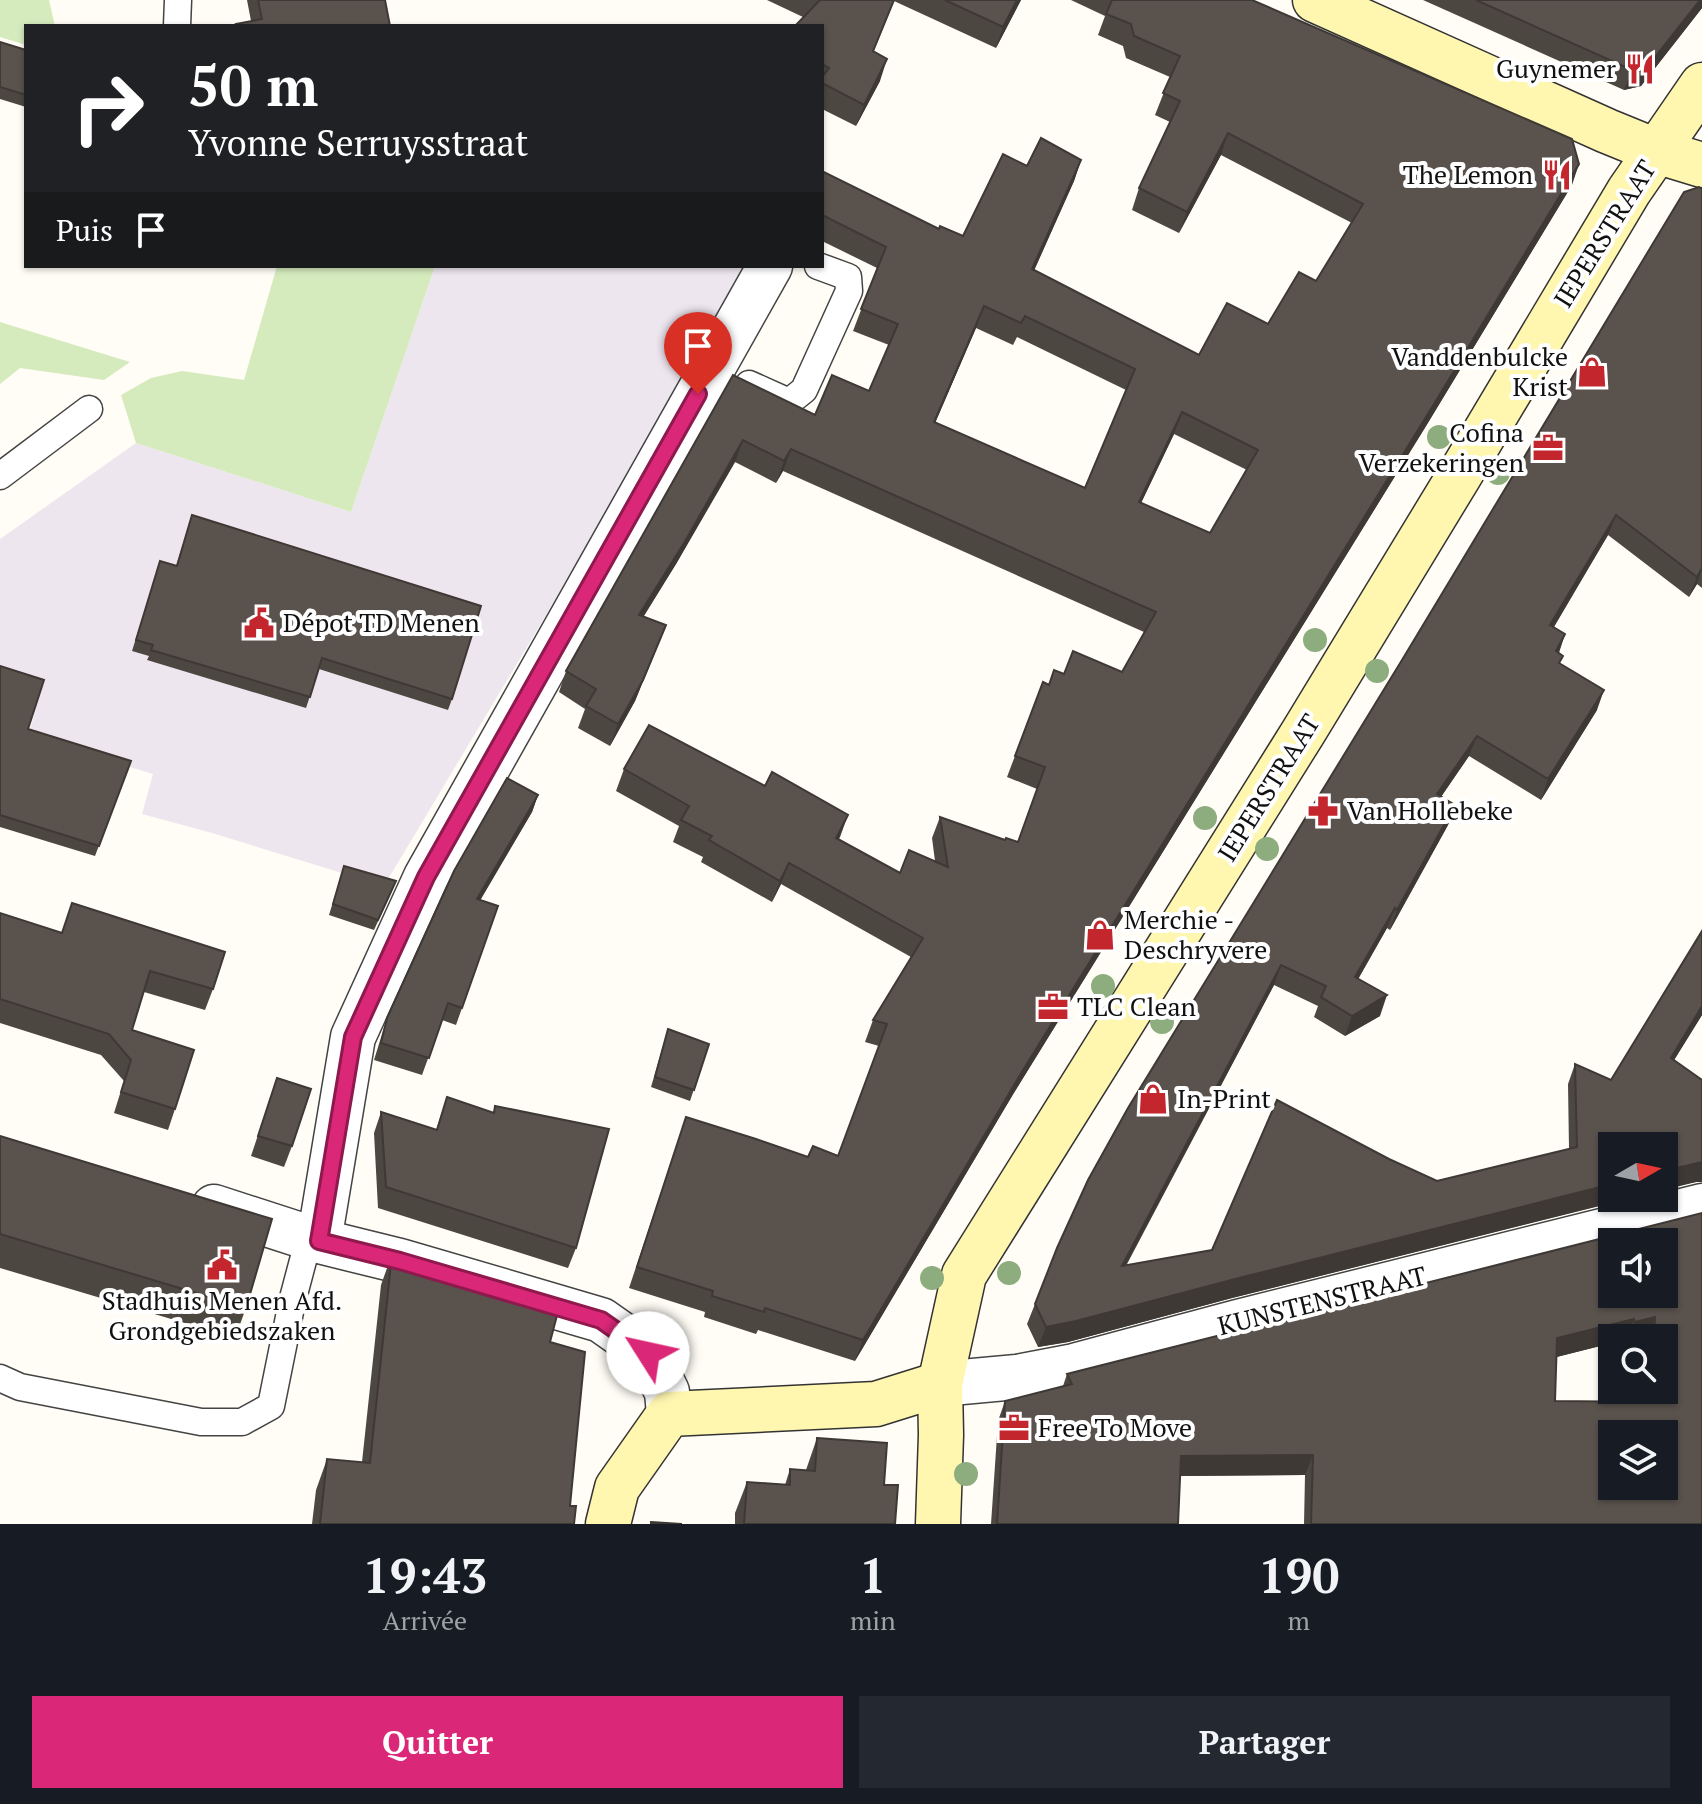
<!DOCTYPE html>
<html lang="fr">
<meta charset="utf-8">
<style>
:root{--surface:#171b24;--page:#242831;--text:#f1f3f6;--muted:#9ea1a6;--accent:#db2777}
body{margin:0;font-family:"PT Serif",serif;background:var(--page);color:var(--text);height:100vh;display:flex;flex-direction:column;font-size:30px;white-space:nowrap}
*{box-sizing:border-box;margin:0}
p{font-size:26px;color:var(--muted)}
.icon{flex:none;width:44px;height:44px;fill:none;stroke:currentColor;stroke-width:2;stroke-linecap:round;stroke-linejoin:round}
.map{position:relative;height:1524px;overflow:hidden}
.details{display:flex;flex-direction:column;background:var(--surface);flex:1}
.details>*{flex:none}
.top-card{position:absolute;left:24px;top:24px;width:800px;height:244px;border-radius:0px;box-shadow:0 2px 6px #0004;background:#202124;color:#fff;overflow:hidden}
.needle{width:52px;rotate:81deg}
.fabs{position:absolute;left:1598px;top:1132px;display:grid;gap:16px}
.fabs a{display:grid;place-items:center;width:80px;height:80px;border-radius:0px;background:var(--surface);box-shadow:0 2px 6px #0004;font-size:40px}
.pin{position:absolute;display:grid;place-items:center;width:68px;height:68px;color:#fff;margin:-82px -34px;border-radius:50% 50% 50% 0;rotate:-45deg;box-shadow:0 0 8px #0007}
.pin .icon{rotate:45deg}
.me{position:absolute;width:88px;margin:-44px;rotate:305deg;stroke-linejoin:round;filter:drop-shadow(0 0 6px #0008)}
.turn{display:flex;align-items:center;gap:28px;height:168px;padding:0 32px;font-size:36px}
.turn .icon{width:104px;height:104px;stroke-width:2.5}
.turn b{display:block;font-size:56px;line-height:68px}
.then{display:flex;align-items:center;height:76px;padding:0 32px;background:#0003;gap:16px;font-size:30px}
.eta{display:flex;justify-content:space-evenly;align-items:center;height:136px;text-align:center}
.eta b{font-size:48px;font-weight:600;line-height:56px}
.action{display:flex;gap:16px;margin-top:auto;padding:16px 32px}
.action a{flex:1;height:92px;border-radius:0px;background:var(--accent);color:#fff;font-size:32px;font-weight:600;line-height:92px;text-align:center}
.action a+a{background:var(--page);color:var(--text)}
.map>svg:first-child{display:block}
.industrial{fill:#eee6ef}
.green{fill:#d5ebbd}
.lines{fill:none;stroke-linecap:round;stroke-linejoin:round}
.lane-casing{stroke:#444;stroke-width:29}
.street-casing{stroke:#444;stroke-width:47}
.secondary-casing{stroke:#333;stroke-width:47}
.lane{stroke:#fff;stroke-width:26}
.street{stroke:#fff;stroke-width:44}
.secondary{stroke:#fff6b0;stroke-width:44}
.tree{fill:#8dad7f}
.wall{fill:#4d4742;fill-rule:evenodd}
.shaded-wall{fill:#3f3936}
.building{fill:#5a524d;stroke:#3f3936;stroke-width:2;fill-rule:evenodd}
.route-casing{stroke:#8e194d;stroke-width:20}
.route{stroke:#db2777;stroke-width:14}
.labels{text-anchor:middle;stroke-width:8;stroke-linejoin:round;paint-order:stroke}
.poi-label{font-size:26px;fill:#111;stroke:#fff;text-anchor:start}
.street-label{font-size:26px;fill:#111;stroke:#fff}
</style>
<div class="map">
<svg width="1702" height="1524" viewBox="0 0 1702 1524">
<rect width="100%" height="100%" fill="#fffdf5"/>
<polygon class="industrial" points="435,266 752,266 753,269 384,886 212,833 142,814 153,774 28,737 41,690 0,677 0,539 136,443 351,512"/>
<g class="green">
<polygon points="0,0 49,0 55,26 26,26 26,45 0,37"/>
<polygon points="277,266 435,266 351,512 136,443 121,395 151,378 182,371 244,380"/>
<polygon points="0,322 130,362 104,380 20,368 0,384"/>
</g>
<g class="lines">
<g class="lane-casing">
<g id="lane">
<polyline points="177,26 178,0"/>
<polyline points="749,384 789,402 804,390 849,291 848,277 818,266"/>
<polyline points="0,476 89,409"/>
<polyline points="0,1378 20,1387 201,1422 242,1422 271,1406 292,1302 309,1238"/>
</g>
</g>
<g class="street-casing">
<g id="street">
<polyline points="214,1207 319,1241 400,1261 601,1320 648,1353 667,1392 669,1414"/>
<polyline points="319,1241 353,1037 426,877 770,266"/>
<polyline points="940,1384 1017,1377 1074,1366 1238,1322 1702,1206"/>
</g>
</g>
<g class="secondary-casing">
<g id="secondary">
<polyline points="1315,0 1607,131 1656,151 1702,165"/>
<polyline points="608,1524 617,1488 669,1414 876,1404 940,1384"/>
<polyline points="938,1524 941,1435 940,1384 964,1275 1304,731 1459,476 1629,191 1702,85"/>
</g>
</g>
<use href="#lane" class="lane"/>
<use href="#street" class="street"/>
<use href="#secondary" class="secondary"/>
</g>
<g class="tree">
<circle cx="1439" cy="437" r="12"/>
<circle cx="1498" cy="473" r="12"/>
<circle cx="1315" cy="640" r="12"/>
<circle cx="1377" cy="671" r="12"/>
<circle cx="1205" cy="818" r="12"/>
<circle cx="1267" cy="849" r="12"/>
<circle cx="1103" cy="986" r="12"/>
<circle cx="1162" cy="1022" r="12"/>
<circle cx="1009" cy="1273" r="12"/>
<circle cx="932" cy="1278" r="12"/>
<circle cx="966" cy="1474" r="12"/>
</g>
<g class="wall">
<polygon points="247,0 385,0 390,26 235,26 236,24 251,21"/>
<polygon points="767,0 1021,0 996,48 894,1 873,52 880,81 856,126 822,109 822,26"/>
<path d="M1071,0H1252L1572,185L1426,426L1012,1096L855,1361L758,1330L756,1334L704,1317L705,1312L629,1288L686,1117L808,1157L838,1156L879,1046L865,1042L873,1020L911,957L781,884L772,902L701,862L703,857L673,842L679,826L616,791L624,769L839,840L900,873L935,861L932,838L940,817L1005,840L1018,842L1037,789L1007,777L1043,682L1049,685L1064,674L1122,672L1144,632L783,471L776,483L735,462L676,564L644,616L666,625L635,701L610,746L578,728L585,709L559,692L566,671L733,375L815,415L869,391L889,345L853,331L877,268L822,241V171L939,229L963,236L1027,166L1081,160L1074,181L1034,270L1199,355L1268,324L1316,281L1352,223L1221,155L1179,233L1132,210L1139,188L1170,122L1155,115L1170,77L1126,58L1123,46L1098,35L1105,16ZM976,328L1013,345L1017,337L1126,390L1085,488L935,423ZM1174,434L1247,470L1210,533L1141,503Z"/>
<polygon points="1423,0 1702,0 1702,8 1641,86 1624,90"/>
<polygon points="0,42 26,50 26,107 0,99"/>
<polygon points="1702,189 1702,588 1697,584 1689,597 1608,535 1554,627 1565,634 1559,653 1560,663 1597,710 1541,800 1469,756 1441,797 1455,805 1448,825 1390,930 1387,928 1358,979 1380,1016 1345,1036 1314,1017 1318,1006 1274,985 1126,1266 1212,1250 1389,1159 1437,1181 1569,1149 1568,1084 1575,1064 1611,1080 1702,931 1702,1015 1674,1060 1702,1080 1702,1182 1696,1182 1612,1198 1631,1198 1232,1298 1068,1342 1038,1347 1027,1324 1035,1304"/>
<polygon points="192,515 452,699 448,710 319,669 306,708 147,660 149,656 132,651 160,561 176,566"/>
<polygon points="0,666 28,729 131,761 95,856 0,827"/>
<polygon points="538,795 532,812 480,900 498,906 456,1025 442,1020 422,1075 374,1060 387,1018"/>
<polygon points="344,866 392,891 374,930 329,915"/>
<polygon points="0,913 213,989 205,1010 144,992 132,1030 175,1109 168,1130 114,1113 124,1081 101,1055 0,1023"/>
<polygon points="668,1029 709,1044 690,1101 651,1087"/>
<polygon points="277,1078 292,1146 284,1167 251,1156"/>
<polygon points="447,1097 493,1113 495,1106 576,1248 568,1268 378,1208 374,1133 381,1112 436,1130"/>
<polygon points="0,1136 246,1308 235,1338 0,1268"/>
<path d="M1702,1213V1524H1304L1305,1475L1180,1476L1178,1524H991L998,1421L1005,1401L1063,1386L1067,1374ZM1648,1337L1664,1338V1390H1646V1402L1555,1401L1556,1357L1612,1343V1338Z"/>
<polygon points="392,1254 447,1272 550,1342 570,1506 574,1524 312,1524 316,1490 327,1459 362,1462 381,1285"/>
<polygon points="817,1438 884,1485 895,1524 735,1524 735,1513 747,1482 785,1485 790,1469 806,1470"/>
</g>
<g class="shaded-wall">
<polygon points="1017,0 1021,0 996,48 1003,27"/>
<polygon points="1700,0 1702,0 1702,8 1641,86 1624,90 1632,70"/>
<polygon points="887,59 880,81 856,126 864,105"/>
<polygon points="1228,133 1221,155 1179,233 1187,212"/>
<polygon points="1081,160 1074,181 1025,291 1032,269"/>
<polygon points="1579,164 1572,185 1426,426 1012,1096 855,1361 863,1340 1020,1075"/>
<polygon points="984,306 976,328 926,444 934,422"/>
<polygon points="1182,412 1174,434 1131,524 1139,502"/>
<polygon points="743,440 735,462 676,564 631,636 639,615"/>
<polygon points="791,449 783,471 776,483 784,461"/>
<polygon points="1616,515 1608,535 1543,645 1550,625"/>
<polygon points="1702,568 1697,584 1689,597 1697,577"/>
<polygon points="666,625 635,701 610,746 618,724"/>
<polygon points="1565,634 1558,654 1556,651"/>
<polygon points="1604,690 1597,710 1541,800 1548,779"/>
<polygon points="1477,736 1469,756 1429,814 1437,794"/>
<polygon points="538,795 532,812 471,916 477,899"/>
<polygon points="1455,805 1448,825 1390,930 1397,910"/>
<polygon points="848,815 840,837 828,860 836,838"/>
<polygon points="789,863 781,884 772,902 780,881"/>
<polygon points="1395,908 1387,928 1348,997 1355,977"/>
<polygon points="1281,965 1274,985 1114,1287 1122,1266"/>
<polygon points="1387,995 1380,1016 1345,1036 1352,1016"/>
<polygon points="1702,1006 1702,1015 1663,1078 1671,1058"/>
<polygon points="1702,1162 1702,1182 1696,1182 1664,1190 1664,1171"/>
<polygon points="1612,1184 1612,1198 1631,1198 1232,1298 1068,1342 1038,1347 1046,1327"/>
<polygon points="1655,1317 1648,1337 1629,1338 1635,1322"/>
<polygon points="1634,1319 1627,1338 1612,1338 1612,1343 1549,1359 1557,1338"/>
<polygon points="1313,1455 1305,1475 1174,1476 1181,1456"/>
</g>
<g class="building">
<polygon points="258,0 385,0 390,26 237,26 236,24 262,19"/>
<polygon points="820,0 894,0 873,51 887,59 864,105 822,83 822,77 829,68 822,64 822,26 795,26"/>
<polygon points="945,0 1017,0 1003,27"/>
<path d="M1112,0H1252L1572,139L1579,164L1434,404L1020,1075L863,1340L765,1308L764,1312L712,1296L713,1291L637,1267L686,1117L756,1139L808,1157L813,1146L838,1156L887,1024L873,1020L923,938L789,863L780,881L709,840L712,836L681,820L689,806L624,769L649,725L765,786L772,772L848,815L836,838L900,873L909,850L948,867L940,817L1005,840L1006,838L1018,842L1045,767L1015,756L1043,682L1049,685L1054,670L1064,674L1073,651L1122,672L1156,612L791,449L784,461L743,440L684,543L639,615L666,625L643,680L618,724L586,706L596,689L566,671L733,375L815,415L832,375L869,391L898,324L861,309L886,247L822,215V171L939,229L940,226L963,236L1003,154L1027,166L1041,138L1081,160L1032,269L1199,355L1227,303L1268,324L1299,272L1316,281L1363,204L1228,133L1187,212L1139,188L1180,101L1163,93L1180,56L1134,36L1131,24L1106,14ZM984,306L1021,323L1025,316L1135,369L1085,488L934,422ZM1182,412L1258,450L1210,533L1139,502Z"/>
<polygon points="1476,0 1700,0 1648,66 1632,70"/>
<polygon points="0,42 26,50 26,95 0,87"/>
<polygon points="1699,187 1702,189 1702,568 1697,577 1616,515 1550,625 1565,634 1556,651 1563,656 1559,663 1604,690 1548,779 1477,736 1437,794 1455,805 1397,910 1395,908 1355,977 1387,995 1352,1016 1321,997 1326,986 1281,965 1122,1266 1212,1250 1277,1100 1389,1159 1437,1181 1577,1147 1575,1064 1611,1080 1702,931 1702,1006 1671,1058 1702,1080 1702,1162 1664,1171 1664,1146 1612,1146 1612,1184 1239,1278 1076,1321 1046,1327 1035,1304 1057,1248 1088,1180 1128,1108 1402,660 1684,192"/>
<polygon points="192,515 481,606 452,699 322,658 310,697 151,650 153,645 136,640 160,561 177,566"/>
<polygon points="0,666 44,680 28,729 131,761 99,846 0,815"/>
<polygon points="507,778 538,795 477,899 498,906 462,1008 448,1003 429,1058 381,1043 387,1018 454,871"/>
<polygon points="344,866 396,881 378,920 333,904"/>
<polygon points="72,903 225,952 213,989 150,971 132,1030 194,1050 175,1109 121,1092 131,1060 109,1034 0,999 0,913 62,933"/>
<polygon points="668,1029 709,1044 694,1090 655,1077"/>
<polygon points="277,1078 311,1089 292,1146 258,1136"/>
<polygon points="447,1097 494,1113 495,1106 609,1129 576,1248 386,1187 381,1112 437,1130"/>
<polygon points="0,1136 272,1219 246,1308 0,1234"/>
<path d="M1702,1213V1524H1311L1313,1455L1181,1456L1178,1524H997L1005,1401L1072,1384L1067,1374ZM1612,1242H1664V1294H1612ZM1655,1317L1654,1338H1664V1390H1653V1402L1555,1401L1557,1338L1634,1319L1635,1322ZM1612,1434H1664V1486H1612Z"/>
<polygon points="392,1254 448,1271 447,1272 559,1308 550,1342 585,1352 570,1506 576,1506 574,1524 320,1524 327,1459 370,1463"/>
<polygon points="817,1438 887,1443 884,1485 898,1485 895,1524 744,1524 747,1482 790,1485 790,1469 815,1471"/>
<polygon points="651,1522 682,1524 651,1524"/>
</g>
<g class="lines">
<g class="route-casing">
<polyline id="route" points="648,1353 601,1320 400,1261 319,1241 353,1037 426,877 698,394"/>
</g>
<use href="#route" class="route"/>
</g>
<defs>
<g id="restaurant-bare" transform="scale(2.4)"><path d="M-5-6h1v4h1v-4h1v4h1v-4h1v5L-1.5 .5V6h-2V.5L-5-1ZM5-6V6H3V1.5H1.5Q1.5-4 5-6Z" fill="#c4262e" stroke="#fff" stroke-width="2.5" paint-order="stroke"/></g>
<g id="shop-bare" transform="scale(2.4)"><path d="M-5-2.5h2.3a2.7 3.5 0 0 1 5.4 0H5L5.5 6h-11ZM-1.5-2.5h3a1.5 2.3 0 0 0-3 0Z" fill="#c4262e" stroke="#fff" stroke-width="2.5" paint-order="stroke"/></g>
<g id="office-bare" transform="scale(2.4)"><path d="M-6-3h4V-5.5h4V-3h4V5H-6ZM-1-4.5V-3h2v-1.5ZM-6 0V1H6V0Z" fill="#c4262e" stroke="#fff" stroke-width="2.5" paint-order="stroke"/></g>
<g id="civic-bare" transform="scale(2.4)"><path d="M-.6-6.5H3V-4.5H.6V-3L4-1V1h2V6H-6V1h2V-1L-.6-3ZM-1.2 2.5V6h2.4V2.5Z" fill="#c4262e" stroke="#fff" stroke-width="2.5" paint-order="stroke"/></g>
<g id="pharmacy-bare" transform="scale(2.4)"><path d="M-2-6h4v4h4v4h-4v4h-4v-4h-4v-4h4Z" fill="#c4262e" stroke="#fff" stroke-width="2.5" paint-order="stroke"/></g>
</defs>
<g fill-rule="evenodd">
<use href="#restaurant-bare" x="1640" y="69"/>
<use href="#restaurant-bare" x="1557" y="175"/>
<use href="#shop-bare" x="1592" y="372"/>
<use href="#office-bare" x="1548" y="448"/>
<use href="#civic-bare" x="259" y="623"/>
<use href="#pharmacy-bare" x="1323" y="811"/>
<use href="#shop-bare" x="1100" y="935"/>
<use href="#office-bare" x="1053" y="1007"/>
<use href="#shop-bare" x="1153" y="1099"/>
<use href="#civic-bare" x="222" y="1265"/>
<use href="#office-bare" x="1014" y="1428"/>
</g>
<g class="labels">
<g class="poi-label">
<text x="1616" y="78" text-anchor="end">Guynemer</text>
<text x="1533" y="184" text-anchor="end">The Lemon</text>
<text x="1568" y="366" text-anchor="end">Vanddenbulcke<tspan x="1568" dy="30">Krist</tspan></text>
<text x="1524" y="442" text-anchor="end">Cofina<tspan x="1524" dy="30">Verzekeringen</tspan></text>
<text x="283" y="632">Dépot TD Menen</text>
<text x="1347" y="820">Van Hollebeke</text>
<text x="1124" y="929">Merchie -<tspan x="1124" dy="30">Deschryvere</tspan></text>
<text x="1077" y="1016">TLC Clean</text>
<text x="1177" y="1108">In-Print</text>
<text x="222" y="1310" text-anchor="middle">Stadhuis Menen Afd.<tspan x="222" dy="30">Grondgebiedszaken</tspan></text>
<text x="1038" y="1437">Free To Move</text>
</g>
<g class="street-label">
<text transform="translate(1605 234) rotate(-58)" y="9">IEPERSTRAAT</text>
<text transform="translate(1269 788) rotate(-58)" y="9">IEPERSTRAAT</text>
<text transform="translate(1322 1301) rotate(-14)" y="9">KUNSTENSTRAAT</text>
</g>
</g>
</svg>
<div class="fabs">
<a><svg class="needle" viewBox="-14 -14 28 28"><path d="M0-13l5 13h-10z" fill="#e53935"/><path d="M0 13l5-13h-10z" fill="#9ea1a6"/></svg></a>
<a><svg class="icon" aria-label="sound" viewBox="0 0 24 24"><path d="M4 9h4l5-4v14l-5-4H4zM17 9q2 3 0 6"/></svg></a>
<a><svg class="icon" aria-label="search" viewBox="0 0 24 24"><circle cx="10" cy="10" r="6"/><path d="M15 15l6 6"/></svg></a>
<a><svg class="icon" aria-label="layers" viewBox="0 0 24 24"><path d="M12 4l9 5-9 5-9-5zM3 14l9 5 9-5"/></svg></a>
</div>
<div class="pin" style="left:698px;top:394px;background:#d93025"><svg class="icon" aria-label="arrive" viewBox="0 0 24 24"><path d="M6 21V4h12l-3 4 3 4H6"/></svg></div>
<svg class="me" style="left:648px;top:1353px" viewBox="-20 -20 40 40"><circle r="19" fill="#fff"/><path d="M0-13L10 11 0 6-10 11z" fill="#db2777"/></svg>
<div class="top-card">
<div class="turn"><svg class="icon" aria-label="right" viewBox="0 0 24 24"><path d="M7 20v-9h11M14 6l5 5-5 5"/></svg><div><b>50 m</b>Yvonne Serruysstraat</div></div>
<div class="then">Puis<svg class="icon" aria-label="arrive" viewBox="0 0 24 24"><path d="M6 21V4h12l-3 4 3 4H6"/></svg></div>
</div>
</div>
<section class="details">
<div class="eta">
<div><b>19:43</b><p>Arrivée</p></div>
<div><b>1</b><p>min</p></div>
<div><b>190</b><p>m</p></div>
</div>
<div class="action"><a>Quitter</a><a>Partager</a></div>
</section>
